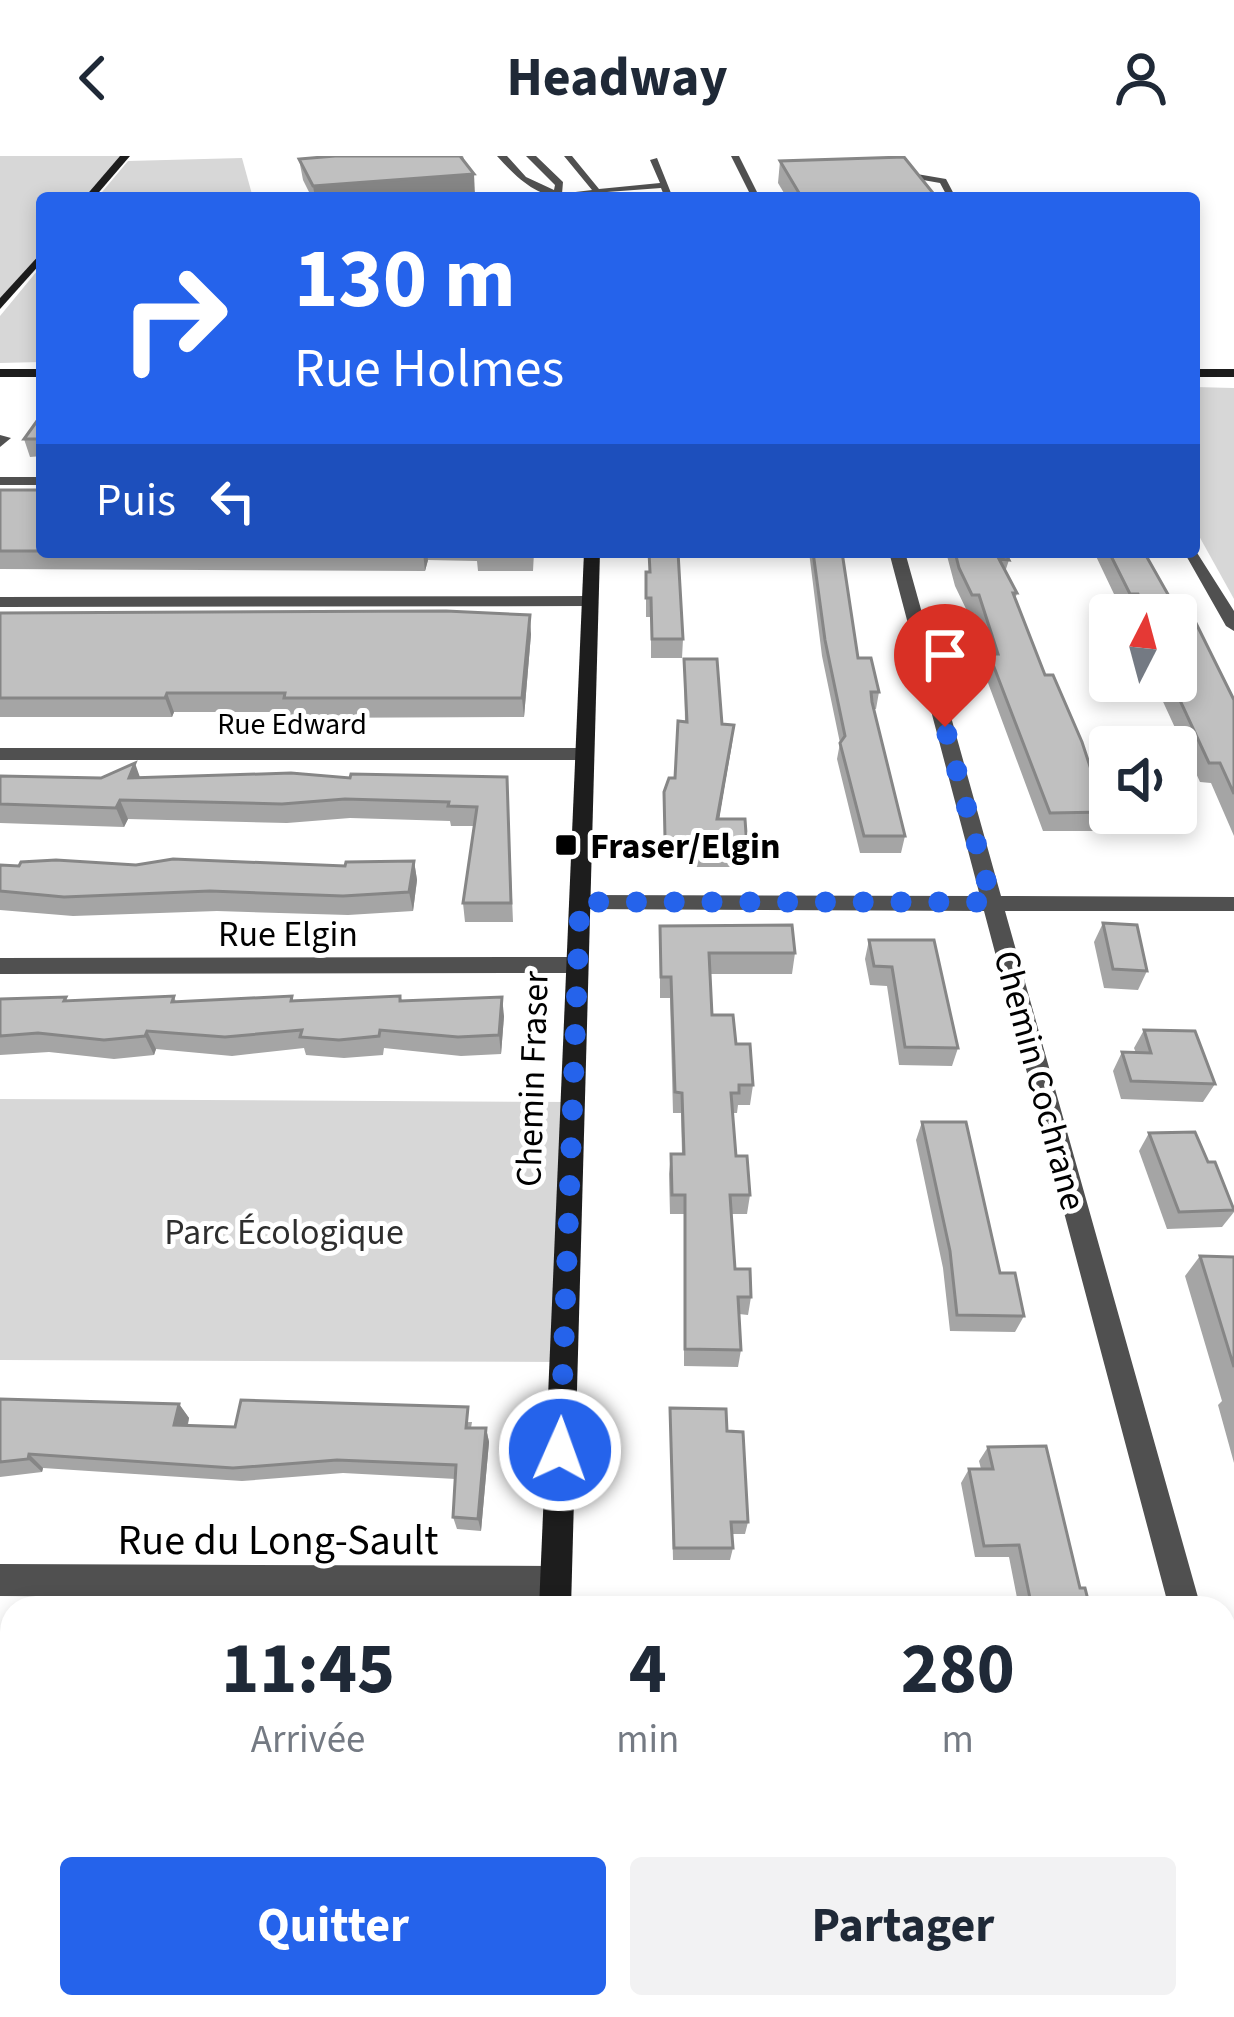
<!DOCTYPE html>
<html lang="fr">
<meta charset="utf-8">
<style>
:root{--surface:#fff;--page:#f2f2f3;--text:#1f2937;--muted:#747a83;--accent:#2563eb}
body{margin:0;font-family:"Source Sans 3",sans-serif;background:var(--page);color:var(--text);height:100vh;display:flex;flex-direction:column;font-size:45px;white-space:nowrap}
*{box-sizing:border-box;margin:0}
p{font-size:39px;color:var(--muted)}
.icon{flex:none;width:66px;height:66px;fill:none;stroke:currentColor;stroke-width:2;stroke-linecap:round;stroke-linejoin:round}
.map{position:relative;flex:1;overflow:hidden}
.sheet{position:absolute;left:0px;top:1440px;width:1236px;height:423px;display:flex;flex-direction:column;background:var(--surface);border-radius:36px 36px 0 0;box-shadow:0 6px 18px #0003}
.sheet>*{flex:none}
.guide{position:absolute;left:36px;top:36px;width:1164px;height:366px;border-radius:12px;box-shadow:0 6px 18px #0003;background:#2563eb;color:#fff;overflow:hidden}
.needle{width:78px;rotate:6deg}
.tools{position:absolute;left:1089px;top:438px;display:grid;gap:24px}
.tools a{display:grid;place-items:center;width:108px;height:108px;border-radius:12px;background:var(--surface);box-shadow:0 6px 18px #0003;font-size:60px}
.pin{position:absolute;display:grid;place-items:center;width:102px;height:102px;color:#fff;margin:-123px -51px;border-radius:50% 50% 50% 0;rotate:-45deg;box-shadow:0 0 12px #0007}
.pin .icon{rotate:45deg}
.me{position:absolute;width:132px;margin:-66px;rotate:2deg;stroke-linejoin:round;filter:drop-shadow(0 0 9px #0008)}
.turn{display:flex;align-items:center;gap:42px;height:252px;padding:0 60px;font-size:54px}
.turn .icon{width:156px;height:156px;stroke-width:2.5}
.turn b{display:block;font-size:84px;line-height:102px}
.then{display:flex;align-items:center;height:114px;padding:0 60px;background:#0003;gap:24px;font-size:45px}
.eta{display:flex;justify-content:space-evenly;align-items:center;height:204px;text-align:center}
.eta b{font-size:72px;font-weight:700;line-height:84px}
.cta{display:flex;gap:24px;margin-top:auto;padding:24px 60px}
.cta a{flex:1;height:138px;border-radius:12px;background:var(--accent);color:#fff;font-size:48px;font-weight:700;line-height:138px;text-align:center}
.cta a+a{background:var(--page);color:var(--text)}
header{display:flex;justify-content:space-between;align-items:center;height:156px;padding:0 60px;background:var(--surface);font-size:54px;font-weight:700}
.map>svg:first-child{display:block}
.green{fill:#d7d7d7}
.lines{fill:none;stroke-linecap:round;stroke-linejoin:round}
.lane{fill:#505050;fill-rule:evenodd}
.street{fill:#505050;fill-rule:evenodd}
.secondary{fill:#1d1d1d;fill-rule:evenodd}
.wall{fill:#a5a5a5}
.shaded-wall{fill:#868686}
.building{fill:#c0c0c0;stroke:#868686;stroke-width:3}
.route{stroke:#2563eb;stroke-width:21;stroke-dasharray:0 37.8}
.poi-dot{fill:#000;stroke:#fff;stroke-width:4.5}
.labels{text-anchor:middle;stroke-width:10;stroke-linejoin:round;paint-order:stroke}
.far-street-label{font-size:30px;fill:#000;stroke:#fff}
.poi-label{font-size:36px;font-weight:bold;fill:#000;stroke:#fff;text-anchor:start}
.street-label{font-size:36px;fill:#000;stroke:#fff}
.park-label{font-size:36px;fill:#2e2e2e;stroke:#fff}
.near-street-label{font-size:42px;fill:#000;stroke:#fff}
</style>
<header><svg class="icon" aria-label="back" viewBox="0 0 24 24"><path d="M15 5l-7 7 7 7"/></svg>Headway<svg class="icon" aria-label="person" viewBox="0 0 24 24"><circle cx="12" cy="8" r="4"/><path d="M4 21q1-7 8-7t8 7"/></svg></header>
<div class="map">
<svg width="1234" height="1861" viewBox="0 0 1234 1861">
<rect width="100%" height="100%" fill="#fff"/>
<g class="green">
<polygon points="0,0 125,0 89,42 42,42 42,99 0,149"/>
<polygon points="242,2 253,42 97,42 128,5"/>
<polygon points="42,109 42,206 0,207 0,160"/>
<polygon points="1194,231 1234,232 1234,443 1194,371"/>
<polygon points="0,943 572,946 563,1206 0,1204"/>
</g>
<g class="lines">
<g class="lane">
<polygon points="564,0 572,0 599,33 660,27 650,4 657,2 673,42 665,42 661,32 526,42 592,34"/>
<polygon points="731,0 739,0 760,42 752,42"/>
<polygon points="888,0 896,0 911,17 946,23 956,42 948,42 940,27 906,21"/>
</g>
<g class="street">
<path d="M497,0H507L526,21L554,34L555,29L526,0H536L563,26L562,38L567,42C537,42 516,21 497,0Z"/>
<polygon points="0,279 11,282 0,291"/>
<rect x="0" y="321" width="42" height="8"/>
<polygon points="1194,392 1234,455 1234,475 1226,470 1184,396 1194,396"/>
<polygon points="889,396 905,396 1001,740 1234,741 1234,755 1005,755 1201,1452 1169,1452 984,755 580,753 569,746 580,739 980,740"/>
<polygon points="0,441 590,440 598,445 590,450 0,451"/>
<polygon points="0,592 585,592 594,598 585,604 0,604"/>
<polygon points="577,801 588,809 577,817 0,818 0,802"/>
<polygon points="0,1408 555,1410 566,1415 571,1426 566,1437 555,1442 0,1440"/>
<polygon points="1224,1578 1234,1582 1234,1648 1224,1644"/>
</g>
<g class="secondary">
<polygon points="120,0 130,0 94,42 84,42"/>
<polygon points="42,96 42,106 0,153 0,142"/>
<rect x="0" y="213" width="42" height="8"/>
<rect x="1194" y="213" width="40" height="8"/>
<polygon points="584,396 600,396 571,1452 539,1452"/>
<rect x="521" y="1851" width="38" height="10"/>
</g>
</g>
<g class="wall">
<polygon points="336,0 463,0 475,39 438,42 312,42 303,24 299,3"/>
<polygon points="780,5 937,42 787,42 778,27"/>
<polygon points="42,258 42,300 30,301 24,283"/>
<polygon points="0,334 42,334 42,396 534,396 533,415 478,415 477,405 428,404 425,415 0,413"/>
<polygon points="809,396 842,396 858,502 879,536 876,553 874,553 905,680 901,697 860,697 837,603 840,587 822,500"/>
<polygon points="946,396 1005,396 1009,404 1005,416 1017,437 1015,444 1045,519 1105,656 1098,675 1043,675 984,516 988,502 974,457 968,457 955,430"/>
<polygon points="1094,396 1144,396 1157,422 1234,544 1234,680 1211,627 1200,626 1159,537 1163,525 1176,525 1176,459 1133,459 1132,457 1123,457"/>
<polygon points="646,416 683,483 682,502 651,502 651,461 646,461"/>
<polygon points="0,457 531,478 524,561 289,562 287,556 174,556 172,561 0,561"/>
<polygon points="684,503 722,568 734,569 719,663 747,692 745,711 688,711 687,701 664,701 664,636 675,622 685,566"/>
<polygon points="0,620 101,622 507,621 513,766 465,766 463,747 474,670 451,670 450,665 350,662 287,667 128,663 124,671 0,667"/>
<polygon points="414,705 417,724 413,755 348,759 217,755 73,760 0,754 0,709 345,710"/>
<polygon points="1103,767 1147,815 1138,834 1104,832 1094,786"/>
<polygon points="660,770 795,797 792,818 710,818 712,859 736,888 753,929 750,949 738,949 737,957 732,957 736,1000 750,1039 747,1058 731,1058 735,1113 751,1141 748,1159 739,1158 741,1194 738,1211 684,1210 684,1058 670,1058 669,1018 671,998 682,998 681,957 673,957 670,842 660,842"/>
<polygon points="869,784 958,892 952,910 899,909 887,830 870,829 865,803"/>
<polygon points="174,840 176,846 292,840 293,844 400,840 402,845 504,860 501,898 461,900 384,892 383,899 344,902 306,899 304,892 232,900 156,893 154,899 114,903 49,896 0,899 0,843 68,844"/>
<polygon points="1144,874 1215,928 1203,946 1121,943 1113,915 1122,896 1136,897 1134,892"/>
<polygon points="922,966 1024,1160 1015,1176 950,1175 943,1112 916,984"/>
<polygon points="1149,977 1208,1006 1234,1051 1234,1056 1222,1071 1167,1073 1139,995"/>
<polygon points="1200,1100 1234,1101 1234,1307 1218,1249 1222,1245 1185,1120"/>
<polygon points="0,1243 179,1248 189,1262 188,1269 235,1271 472,1266 471,1272 486,1272 489,1286 481,1375 457,1373 453,1361 456,1323 343,1317 242,1325 43,1312 42,1316 0,1321"/>
<polygon points="670,1252 727,1275 748,1366 745,1378 732,1378 733,1392 730,1404 673,1404"/>
<polygon points="988,1291 1080,1432 1090,1452 1019,1452 1009,1401 975,1401 961,1327 969,1313 981,1313 979,1305"/>
<polygon points="0,1495 12,1495 12,1622 0,1618"/>
</g>
<g class="shaded-wall">
<polygon points="474,18 475,39 438,42 315,42 313,30"/>
<polygon points="423,396 427,396 428,404 425,415"/>
<polygon points="530,459 531,478 524,561 522,542"/>
<polygon points="167,537 174,556 172,561 165,542"/>
<polygon points="734,569 732,588 716,682 717,663"/>
<polygon points="135,607 142,627 129,622"/>
<polygon points="120,644 128,663 124,671 116,652"/>
<polygon points="414,705 417,724 413,755 409,736"/>
<polygon points="502,841 504,860 501,898 499,879"/>
<polygon points="147,875 156,893 154,899 145,880"/>
<polygon points="179,1248 189,1262 184,1283 174,1269"/>
<polygon points="486,1272 489,1286 481,1375 478,1363"/>
<polygon points="29,1298 43,1312 42,1316 28,1303"/>
<polygon points="28,1851 55,1851 53,1859 26,1859"/>
<polygon points="240,1851 257,1851 255,1861 238,1861"/>
<polygon points="401,1851 407,1851 406,1861 399,1861"/>
</g>
<g class="building">
<polygon points="335,0 460,0 474,18 313,30 299,3"/>
<polygon points="904,1 937,42 802,42 780,5"/>
<polygon points="42,258 42,283 24,283"/>
<rect x="0" y="334" width="42" height="61"/>
<polygon points="649,396 678,396 683,483 652,483 651,442 646,442 646,416 650,416"/>
<polygon points="813,396 842,396 858,502 871,502 879,536 871,536 872,546 905,680 864,680 840,587 845,580 825,484"/>
<polygon points="955,396 1005,396 1009,404 999,403 1017,437 1013,437 1045,519 1053,519 1082,586 1105,656 1050,657 989,498 998,498 979,439 972,439 959,412"/>
<polygon points="1109,396 1144,396 1174,449 1187,449 1234,544 1234,638 1220,607 1209,607 1171,525 1176,525 1176,459 1148,459 1138,438 1130,438"/>
<polygon points="446,455 530,459 522,542 284,542 285,537 167,537 165,542 0,542 0,457"/>
<polygon points="684,503 717,503 722,568 734,569 717,663 745,663 747,692 689,692 688,682 665,682 664,636 669,622 675,622 678,565 687,566"/>
<polygon points="135,607 129,622 291,617 350,622 351,618 507,621 511,747 463,747 477,651 448,650 449,646 345,643 282,648 120,644 116,652 0,648 0,620 101,622"/>
<polygon points="173,703 345,710 346,706 414,705 409,736 343,740 210,735 64,741 0,735 0,709 19,710 21,706 56,704 136,709"/>
<polygon points="1103,767 1137,769 1147,815 1113,813"/>
<polygon points="792,769 795,797 709,797 712,859 733,859 736,888 750,888 753,929 739,929 739,937 731,937 736,1000 747,1000 750,1039 730,1039 735,1113 750,1113 751,1141 738,1141 741,1194 685,1193 685,1039 672,1039 671,998 684,998 682,937 675,936 671,821 661,821 660,770"/>
<polygon points="869,784 934,784 958,892 905,891 892,811 874,810"/>
<polygon points="174,840 172,846 292,840 291,845 400,840 400,845 502,841 499,879 458,881 380,874 379,880 339,884 300,881 302,874 225,881 147,875 145,880 104,884 38,877 0,880 0,843 66,841 64,845"/>
<polygon points="1144,874 1195,875 1215,928 1131,925 1122,896 1151,897"/>
<polygon points="922,966 966,966 1000,1117 1015,1117 1024,1160 957,1159 950,1095"/>
<polygon points="1195,976 1208,1006 1215,1006 1234,1054 1179,1056 1149,977"/>
<polygon points="1200,1100 1234,1101 1234,1211"/>
<polygon points="0,1243 179,1248 174,1269 235,1271 241,1244 468,1251 466,1272 486,1272 478,1363 453,1361 456,1309 337,1304 233,1312 29,1298 28,1303 0,1306"/>
<polygon points="670,1252 726,1253 727,1275 743,1276 748,1366 731,1366 733,1392 674,1392"/>
<polygon points="1046,1290 1080,1432 1085,1432 1090,1452 1032,1452 1019,1389 984,1390 969,1313 993,1313 988,1291"/>
<rect x="679" y="1448" width="62" height="4"/>
<rect x="0" y="1495" width="12" height="117"/>
<polygon points="0,1819 12,1819 12,1851 28,1851 26,1859 105,1859 106,1851 240,1851 238,1861 0,1861"/>
<polygon points="325,1851 401,1851 399,1861 323,1861"/>
</g>
<g class="lines">
<polyline class="route" points="560,1294 580,746 992,746 945,571"/>
</g>
<rect class="poi-dot" x="554" y="677" width="24" height="24" rx="6"/>
<g class="labels">
<g class="far-street-label">
<text x="292" y="578">Rue Edward</text>
</g>
<g class="poi-label">
<text x="590" y="702">Fraser/Elgin</text>
</g>
<g class="street-label">
<text x="288" y="790">Rue Elgin</text>
<text transform="translate(531 923) rotate(-88)" y="13">Chemin Fraser</text>
<text transform="translate(1041 924) rotate(75)" y="13">Chemin Cochrane</text>
</g>
<g class="park-label">
<text x="284" y="1088">Parc Écologique</text>
</g>
<g class="near-street-label">
<text x="278" y="1398">Rue du Long-Sault</text>
</g>
</g>
</svg>
<div class="tools">
<a><svg class="needle" viewBox="-14 -14 28 28"><path d="M0-13l5 13h-10z" fill="#e53935"/><path d="M0 13l5-13h-10z" fill="#747a83"/></svg></a>
<a><svg class="icon" aria-label="sound" viewBox="0 0 24 24"><path d="M4 9h4l5-4v14l-5-4H4zM17 9q2 3 0 6"/></svg></a>
</div>
<div class="pin" style="left:945px;top:571px;background:#d93025"><svg class="icon" aria-label="arrive" viewBox="0 0 24 24"><path d="M6 21V4h12l-3 4 3 4H6"/></svg></div>
<svg class="me" style="left:560px;top:1294px" viewBox="-20 -20 40 40"><circle r="17" fill="#2563eb" stroke="#fff" stroke-width="3"/><path d="M0-11L8 9 0 5-8 9z" fill="#fff"/></svg>
<div class="guide">
<div class="turn"><svg class="icon" aria-label="right" viewBox="0 0 24 24"><path d="M7 20v-9h11M14 6l5 5-5 5"/></svg><div><b>130 m</b>Rue Holmes</div></div>
<div class="then">Puis<svg class="icon" aria-label="left" viewBox="0 0 24 24"><path d="M17 20v-9H6M10 6l-5 5 5 5"/></svg></div>
</div>
<section class="sheet">
<div class="eta">
<div><b>11:45</b><p>Arrivée</p></div>
<div><b>4</b><p>min</p></div>
<div><b>280</b><p>m</p></div>
</div>
<div class="cta"><a>Quitter</a><a>Partager</a></div>
</section>
</div>
